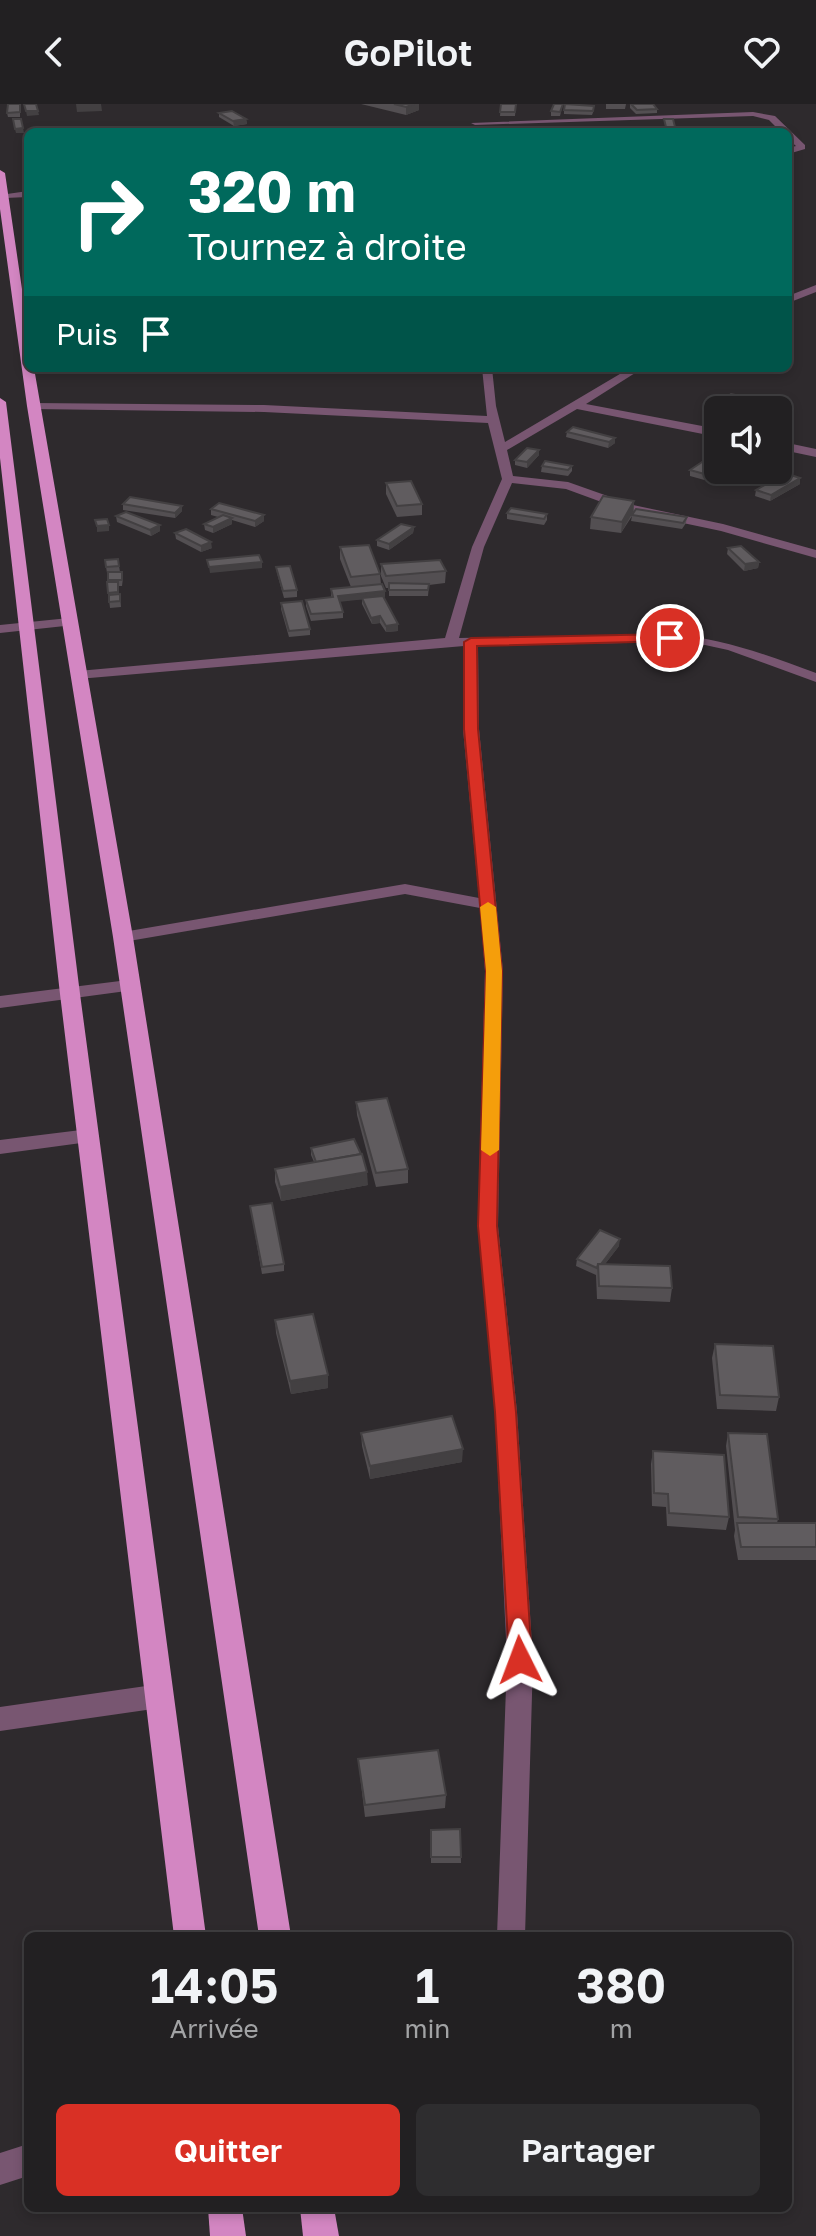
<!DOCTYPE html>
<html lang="fr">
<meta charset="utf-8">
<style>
:root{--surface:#222022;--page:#2e2d2f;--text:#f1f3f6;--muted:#a2a3a5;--line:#3f3e40;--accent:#d93025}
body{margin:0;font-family:"Golos Text",sans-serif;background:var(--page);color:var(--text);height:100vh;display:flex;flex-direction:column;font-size:30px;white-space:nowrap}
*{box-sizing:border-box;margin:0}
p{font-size:26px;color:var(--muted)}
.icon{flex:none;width:44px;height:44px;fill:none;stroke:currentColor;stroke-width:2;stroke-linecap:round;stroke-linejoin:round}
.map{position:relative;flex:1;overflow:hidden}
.drawer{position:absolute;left:24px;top:1828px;width:768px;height:280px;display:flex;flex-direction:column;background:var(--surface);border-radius:12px;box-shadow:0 4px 12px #0003,0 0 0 2px var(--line)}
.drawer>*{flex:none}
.banner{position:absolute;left:24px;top:24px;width:768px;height:244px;border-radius:12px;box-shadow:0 4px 12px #0003,0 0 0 2px var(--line);background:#00695c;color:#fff;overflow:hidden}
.fabs{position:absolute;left:704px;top:292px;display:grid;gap:16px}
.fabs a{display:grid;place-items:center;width:88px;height:88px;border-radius:12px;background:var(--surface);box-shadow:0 4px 12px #0003,0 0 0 2px var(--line);font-size:40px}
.pin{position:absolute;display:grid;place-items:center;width:68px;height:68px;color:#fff;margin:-34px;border:4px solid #fff;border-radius:50%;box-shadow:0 2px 8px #0007}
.me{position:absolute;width:88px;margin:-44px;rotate:357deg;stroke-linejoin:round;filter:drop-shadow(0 0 6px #0008)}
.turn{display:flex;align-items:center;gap:28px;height:168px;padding:0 32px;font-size:36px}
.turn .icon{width:104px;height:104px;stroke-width:2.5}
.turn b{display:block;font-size:56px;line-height:68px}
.then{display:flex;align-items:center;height:76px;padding:0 32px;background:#0003;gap:16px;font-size:30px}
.eta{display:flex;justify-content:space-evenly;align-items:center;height:136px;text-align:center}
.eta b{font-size:48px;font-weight:600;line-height:56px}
.button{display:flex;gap:16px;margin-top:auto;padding:16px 32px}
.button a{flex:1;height:92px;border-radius:12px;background:var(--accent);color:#fff;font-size:32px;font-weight:600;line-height:92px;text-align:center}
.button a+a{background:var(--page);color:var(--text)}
header{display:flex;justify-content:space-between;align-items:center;height:104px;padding:0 32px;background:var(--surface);font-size:36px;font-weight:600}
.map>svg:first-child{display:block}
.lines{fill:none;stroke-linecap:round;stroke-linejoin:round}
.minor{fill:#785671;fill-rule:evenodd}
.trunk{fill:#d386c2;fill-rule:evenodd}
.wall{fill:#534f52}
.shaded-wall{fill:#434042}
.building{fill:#605c5f;stroke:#434042;stroke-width:2}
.route{fill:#d93025;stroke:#8d1f18;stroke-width:2}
.slow{fill:#f59e0b}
</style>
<header><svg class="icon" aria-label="back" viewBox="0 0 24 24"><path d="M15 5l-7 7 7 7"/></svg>GoPilot<svg class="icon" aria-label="heart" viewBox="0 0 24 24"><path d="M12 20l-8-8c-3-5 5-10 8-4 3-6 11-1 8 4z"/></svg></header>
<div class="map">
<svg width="816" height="2132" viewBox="0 0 816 2132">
<rect width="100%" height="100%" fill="#2e2a2d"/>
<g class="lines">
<g class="minor">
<polygon points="753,8 775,12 805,41 805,45 788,50 788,44 796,42 788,35 788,28 781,28 769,16 753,12 475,21 471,19"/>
<polygon points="28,87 28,93 5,94 0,91"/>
<polygon points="816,181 816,188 788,199 788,192"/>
<path d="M482,264H492L496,302L505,338L630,264H643L586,300L718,325V333L577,305L507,346L513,372L568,378L633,401L723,420L816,446V454L721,427L626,407L566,385L512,379L484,443L459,534L670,530C722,534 767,551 816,569V578L728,546L705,541L670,538L478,542L479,625L503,867L498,1122L517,1308L533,1556L525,1832H497L507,1556L495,1308L478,1122L485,867L480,804L405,790L123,838L114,833L123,828L405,780L479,794L463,625L464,542L78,575L71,571L78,567L445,534L472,443L502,375L488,319L264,308L33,305L27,302L33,299L264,301L487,312Z"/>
<polygon points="778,337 816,345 816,353 778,345"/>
<polygon points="69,514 74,515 74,521 0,529 0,521"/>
<polygon points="128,876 137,882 134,886 0,904 0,892"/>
<polygon points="89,1025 99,1032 96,1037 0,1050 0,1036"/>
<polygon points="160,1580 169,1584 173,1592 169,1600 160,1604 0,1627 0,1603"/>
<polygon points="28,2040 28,2072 0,2081 0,2049"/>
</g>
<g class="trunk">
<polygon points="0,66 5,69 28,226 28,264 34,264 133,833 291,1832 259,1832 113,833 27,302 0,105"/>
<polygon points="0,294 6,298 80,890 206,1832 174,1832 60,890 0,354"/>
<polygon points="208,2104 242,2104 246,2132 210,2132"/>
<polygon points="300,2104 334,2104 339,2132 303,2132"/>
</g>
</g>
<g class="wall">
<polygon points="20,0 20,13 8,13 7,9"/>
<polygon points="361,0 419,0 419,6 406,11"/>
<polygon points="501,0 516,0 515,12 500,12"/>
<polygon points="606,0 626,0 625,5 606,5"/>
<polygon points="630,0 657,5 657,9 636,10 630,4"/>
<polygon points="562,4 560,12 551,12 551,7"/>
<polygon points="564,6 594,6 592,11 564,10"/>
<polygon points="219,9 246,15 247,20 234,22 219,13"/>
<polygon points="717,299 770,299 769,306 718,306 718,311 715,310"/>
<polygon points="567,328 615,339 608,344 566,333"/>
<polygon points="539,346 539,351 527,364 515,361 515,356"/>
<polygon points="718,349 718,366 723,368 708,377 690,372 690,366 709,358 709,356"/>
<polygon points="542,362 572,362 572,367 568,372 541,368"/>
<polygon points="386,379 422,400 422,411 397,413 386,390"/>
<polygon points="800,380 770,397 755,392 756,386"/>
<polygon points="634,397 634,408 687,413 686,419 682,425 631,417 632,412 621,429 590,425 591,413"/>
<polygon points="123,400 182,407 175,414 123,406"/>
<polygon points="511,404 547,410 547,416 544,421 507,415 507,409"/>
<polygon points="211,405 264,417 255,423 232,416 232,420 213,429 205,426 204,420 218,413 211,411"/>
<polygon points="116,412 160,427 151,432 117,418"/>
<polygon points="414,423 413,429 389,446 377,442 377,436"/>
<polygon points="175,429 212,444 201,448 176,435"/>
<polygon points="340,443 380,470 381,480 385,493 383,493 398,527 386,528 380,519 372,520 362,500 362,495 340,497 343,508 343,514 311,517 306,502 306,496 331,493 331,485 351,483 340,455"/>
<polygon points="728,444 759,458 758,464 744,467 727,450"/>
<polygon points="118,455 120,468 123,474 122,482 118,482 119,490 120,490 121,503 110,504 107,478 108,478 108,469 107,469 105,456"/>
<polygon points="381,460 446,467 445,479 429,481 428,492 389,492 389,484 386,484 381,472"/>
<polygon points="276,463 297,486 297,493 284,494 277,469"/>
<polygon points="281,499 310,525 310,531 289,533 281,505"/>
<polygon points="356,998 408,1065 408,1079 376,1083 357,1011"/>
<polygon points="311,1044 368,1081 281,1097 275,1078 275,1065 314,1058 311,1051"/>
<polygon points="250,1102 284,1160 284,1167 262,1170"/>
<polygon points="619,1142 605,1160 672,1184 670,1198 597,1195 596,1171 576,1162 577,1155"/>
<polygon points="275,1216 328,1271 328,1284 291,1290 276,1229"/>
<polygon points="715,1240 779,1293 776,1307 717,1305 712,1254"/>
<polygon points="361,1329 462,1358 370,1375 362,1342"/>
<polygon points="728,1329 778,1415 777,1419 816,1419 816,1456 738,1456 734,1432 735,1426 726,1342"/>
<polygon points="653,1347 729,1413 726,1426 667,1422 666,1403 652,1402 651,1360"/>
<polygon points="358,1655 446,1691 445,1704 365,1713"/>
<polygon points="460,1725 461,1759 431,1759 431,1726"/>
</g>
<g class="shaded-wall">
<polygon points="76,0 101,0 102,7 77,8"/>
<polygon points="414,0 419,0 419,6 406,11 406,3"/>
<polygon points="26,7 38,7 39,11 27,12"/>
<polygon points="246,15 247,20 234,22 233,17"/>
<polygon points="23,24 24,29 16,29 15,25"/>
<polygon points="770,299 769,306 760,306"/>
<polygon points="615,334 615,339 608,344 609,338"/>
<polygon points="539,346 539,351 527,364 527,358"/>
<polygon points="718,366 723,366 723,368 708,377 708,371"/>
<polygon points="800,374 800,380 770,397 771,391"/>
<polygon points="634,397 633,408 621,429 622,418"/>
<polygon points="182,402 182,407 175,414 175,409"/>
<polygon points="264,411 264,417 255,423 255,417"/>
<polygon points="232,414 232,420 213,429 213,423"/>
<polygon points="109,421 109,427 97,428 97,422"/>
<polygon points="160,421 160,427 151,432 150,426"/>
<polygon points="414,423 413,429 389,446 389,440"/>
<polygon points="211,438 212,444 201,448 201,442"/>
<polygon points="262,458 262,464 210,469 209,463"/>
<polygon points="759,458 758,464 744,467 745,460"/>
<polygon points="385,487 385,493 338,498 338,492"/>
<polygon points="380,512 380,519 372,520 371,514"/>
<polygon points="398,520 398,527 386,528 386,522"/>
<polygon points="367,1068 368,1081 281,1097 280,1083"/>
<polygon points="620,1135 619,1142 598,1169 598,1164"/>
<polygon points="328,1271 328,1284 291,1290 290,1277"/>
<polygon points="463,1345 462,1358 370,1375 370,1362"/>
</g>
<g class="building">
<polygon points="8,0 20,0 20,8 7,9"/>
<polygon points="24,0 36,0 38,7 26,7"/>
<polygon points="394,0 414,0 406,3"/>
<polygon points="501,0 516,0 515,8 500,8"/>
<polygon points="554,0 563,0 560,8 551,7"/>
<polygon points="565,0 594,2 593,7 564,6"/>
<polygon points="631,0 653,0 657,5 637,6"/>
<polygon points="232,7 246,15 233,17 219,9"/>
<polygon points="13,15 21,15 23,24 15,25"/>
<polygon points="664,15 673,15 675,23 672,23 677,28 654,28 650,24 666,23"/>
<polygon points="444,25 447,28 428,28 427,26"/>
<polygon points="634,25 637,28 611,28 610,26"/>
<polygon points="731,290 770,299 760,306 743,306 717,299"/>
<polygon points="573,323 615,334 609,338 567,328"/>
<polygon points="527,344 539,346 527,358 515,356"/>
<polygon points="718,349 718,358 709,356"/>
<polygon points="705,356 718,360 718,365 708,371 690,366"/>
<polygon points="545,357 572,362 568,366 542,362"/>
<polygon points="785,369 800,374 771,391 756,386"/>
<polygon points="411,377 422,400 397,402 386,379"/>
<polygon points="603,392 634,397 622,418 591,413"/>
<polygon points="130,393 182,402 175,409 123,400"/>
<polygon points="219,399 264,411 255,417 211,405"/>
<polygon points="511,404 547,410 544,415 507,409"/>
<polygon points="636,405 687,413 683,419 632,411"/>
<polygon points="126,408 160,421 150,426 116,412"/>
<polygon points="223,411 232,414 213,423 204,420"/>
<polygon points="107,415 109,421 97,422 95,416"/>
<polygon points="401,420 414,423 389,440 377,436"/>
<polygon points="186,425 211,438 201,442 175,429"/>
<polygon points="369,441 380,470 351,473 340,443"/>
<polygon points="741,442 759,458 745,460 728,444"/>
<polygon points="259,451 262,458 209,463 207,456"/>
<polygon points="118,455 119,462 106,463 105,456"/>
<polygon points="440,456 446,467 386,472 381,460"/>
<polygon points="290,462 297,486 283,487 276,463"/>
<rect x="108" y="468" width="14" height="8"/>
<polygon points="107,478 118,478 118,488 108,489"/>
<polygon points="389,479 429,480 428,486 389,486"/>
<polygon points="382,480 385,487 338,492 343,508 311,510 306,496 333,493 331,485"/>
<polygon points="120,490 120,497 109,498 109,491"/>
<polygon points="383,492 398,520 386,522 380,512 371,514 362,494"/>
<polygon points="302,497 310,525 289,527 281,499"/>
<polygon points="387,994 408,1065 376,1069 356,998"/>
<polygon points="354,1035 361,1050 316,1058 311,1044"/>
<polygon points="362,1050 367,1068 280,1083 275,1065"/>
<polygon points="272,1099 284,1160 262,1163 250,1102"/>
<polygon points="600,1126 620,1135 601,1160 598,1160 597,1164 577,1155"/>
<polygon points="598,1160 670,1162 672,1184 599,1182"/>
<polygon points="313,1210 328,1271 290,1277 275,1216"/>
<polygon points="715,1240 773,1242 779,1293 720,1291"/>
<polygon points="452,1312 463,1345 370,1362 361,1329"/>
<polygon points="728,1329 767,1330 778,1415 738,1413"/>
<polygon points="653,1347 724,1351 729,1413 669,1409 668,1390 654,1389"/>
<polygon points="737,1419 816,1419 816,1443 741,1443"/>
<polygon points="438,1646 446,1691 365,1701 358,1655"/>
<polygon points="460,1725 461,1753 431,1753 431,1726"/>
</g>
<polygon class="route" points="670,530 674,531 674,537 477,542 478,625 502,867 497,1122 516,1308 532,1556 529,1563 520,1566 512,1563 509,1556 495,1308 478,1122 486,867 464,625 464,538 471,534"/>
<polygon class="slow" points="488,798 496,803 502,867 499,1046 490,1052 481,1046 486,867 480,803"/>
</svg>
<div class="fabs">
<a><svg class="icon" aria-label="sound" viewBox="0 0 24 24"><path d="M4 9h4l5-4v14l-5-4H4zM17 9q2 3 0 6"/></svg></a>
</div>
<div class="pin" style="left:670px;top:534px;background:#d93025"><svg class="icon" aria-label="arrive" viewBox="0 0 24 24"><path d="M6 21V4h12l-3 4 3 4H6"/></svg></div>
<svg class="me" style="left:520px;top:1556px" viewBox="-20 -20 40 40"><path d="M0-17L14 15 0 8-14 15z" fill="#d93025" stroke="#fff" stroke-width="4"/></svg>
<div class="banner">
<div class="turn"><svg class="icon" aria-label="right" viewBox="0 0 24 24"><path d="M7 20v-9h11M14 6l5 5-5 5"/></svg><div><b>320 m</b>Tournez à droite</div></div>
<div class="then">Puis<svg class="icon" aria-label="arrive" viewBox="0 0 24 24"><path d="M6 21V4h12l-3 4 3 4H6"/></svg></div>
</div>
<section class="drawer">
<div class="eta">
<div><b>14:05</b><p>Arrivée</p></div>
<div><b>1</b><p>min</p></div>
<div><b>380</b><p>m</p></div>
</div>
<div class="button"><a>Quitter</a><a>Partager</a></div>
</section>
</div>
